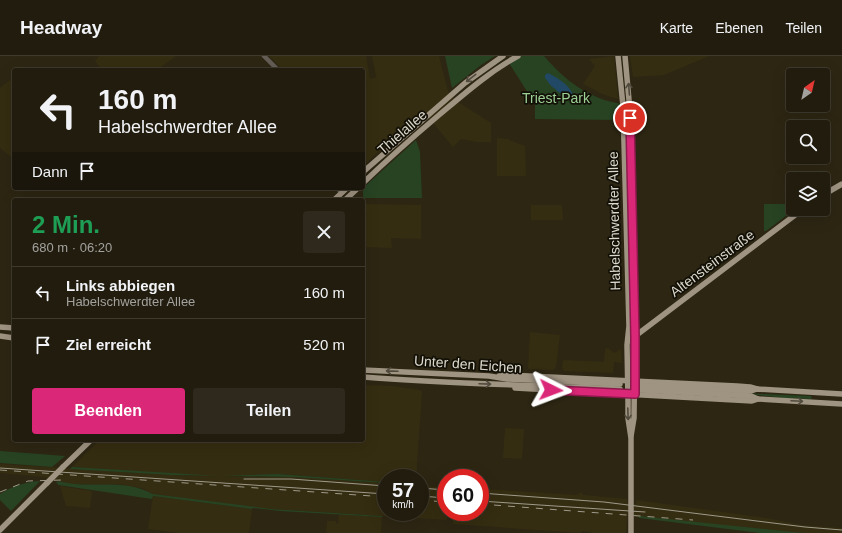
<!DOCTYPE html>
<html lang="de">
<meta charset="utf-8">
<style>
:root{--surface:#221c0e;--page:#2e291c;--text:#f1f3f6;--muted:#a2a19e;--line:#3f3a2e;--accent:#db2777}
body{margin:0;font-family:Arial,sans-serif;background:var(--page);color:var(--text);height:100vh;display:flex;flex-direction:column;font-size:15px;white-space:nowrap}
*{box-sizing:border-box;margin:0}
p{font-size:13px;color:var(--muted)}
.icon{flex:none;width:22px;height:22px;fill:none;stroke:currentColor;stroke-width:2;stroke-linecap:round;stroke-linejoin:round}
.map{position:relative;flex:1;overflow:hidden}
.side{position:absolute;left:12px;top:142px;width:353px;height:244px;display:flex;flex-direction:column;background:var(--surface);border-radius:4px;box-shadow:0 4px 16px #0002,0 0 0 1px var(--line)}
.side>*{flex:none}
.top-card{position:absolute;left:12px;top:12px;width:353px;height:122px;border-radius:4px;box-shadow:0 4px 16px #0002,0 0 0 1px var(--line);background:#221c0e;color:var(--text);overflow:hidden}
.needle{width:26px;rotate:34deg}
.fabs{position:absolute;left:786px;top:12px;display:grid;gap:8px}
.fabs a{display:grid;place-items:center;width:44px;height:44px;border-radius:4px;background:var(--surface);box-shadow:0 4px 16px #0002,0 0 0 1px var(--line);font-size:20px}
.speed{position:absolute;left:377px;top:413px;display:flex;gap:8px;font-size:20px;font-weight:700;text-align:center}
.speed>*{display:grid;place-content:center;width:52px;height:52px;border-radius:50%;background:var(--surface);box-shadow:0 4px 16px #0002,0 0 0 1px var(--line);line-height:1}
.speed small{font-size:10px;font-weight:400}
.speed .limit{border:6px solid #d22;background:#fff;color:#111}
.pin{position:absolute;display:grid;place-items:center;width:34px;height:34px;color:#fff;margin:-17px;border:2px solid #fff;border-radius:50%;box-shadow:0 1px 4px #0007}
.me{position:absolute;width:44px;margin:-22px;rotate:93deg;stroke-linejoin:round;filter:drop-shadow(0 0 3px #0008)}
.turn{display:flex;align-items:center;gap:14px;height:84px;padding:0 20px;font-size:18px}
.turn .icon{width:52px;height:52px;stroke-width:2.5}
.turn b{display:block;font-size:28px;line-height:34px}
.then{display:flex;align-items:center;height:38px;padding:0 20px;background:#0003;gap:8px;font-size:15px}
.round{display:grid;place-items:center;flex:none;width:42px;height:42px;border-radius:4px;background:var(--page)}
.head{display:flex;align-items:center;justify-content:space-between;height:68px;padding:0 20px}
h1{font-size:24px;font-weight:700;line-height:30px;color:#1e9e55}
.cta{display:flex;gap:8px;margin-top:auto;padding:8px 20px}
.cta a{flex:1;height:46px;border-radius:4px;background:var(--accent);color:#fff;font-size:16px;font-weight:700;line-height:46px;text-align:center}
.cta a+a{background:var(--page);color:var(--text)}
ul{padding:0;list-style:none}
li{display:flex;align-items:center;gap:12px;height:52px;padding:0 20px;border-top:1px solid var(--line)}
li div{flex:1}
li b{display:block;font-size:15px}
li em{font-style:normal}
header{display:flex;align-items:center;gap:24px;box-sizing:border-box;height:56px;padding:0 20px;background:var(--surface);border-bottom:1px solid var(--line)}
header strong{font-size:19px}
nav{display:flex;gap:22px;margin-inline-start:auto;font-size:14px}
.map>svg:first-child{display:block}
.built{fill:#352d11}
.green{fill:#274322}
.water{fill:#214966}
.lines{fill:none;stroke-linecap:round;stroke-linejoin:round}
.minor{stroke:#635d55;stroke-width:4.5}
.major{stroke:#9f9382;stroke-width:5.5}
.tram{stroke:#9f9a8b;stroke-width:1}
.rail{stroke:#9f9a8b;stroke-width:1;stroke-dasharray:7 7;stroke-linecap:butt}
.major-bridge{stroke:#9f9382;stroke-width:5.5}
.oneway{stroke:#514b3e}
.route-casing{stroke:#8e194d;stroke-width:10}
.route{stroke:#db2777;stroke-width:7}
.labels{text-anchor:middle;stroke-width:3.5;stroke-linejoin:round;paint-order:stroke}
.park-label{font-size:14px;fill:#9dd095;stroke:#121007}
.street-label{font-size:14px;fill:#dcd8cc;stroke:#121007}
</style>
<header>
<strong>Headway</strong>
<nav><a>Karte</a><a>Ebenen</a><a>Teilen</a></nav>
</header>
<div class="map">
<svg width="842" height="477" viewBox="0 0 842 477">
<rect width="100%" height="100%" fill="#2d2613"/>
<g class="built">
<polygon points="99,0 176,0 157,14 102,14 95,5"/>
<polygon points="269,0 366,0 370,23 376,21 372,0 439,0 448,35 458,46 491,67 491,86 476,86 461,83 453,91 424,56 379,95 363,110 363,14 283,14"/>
<polygon points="614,0 618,42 617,43 602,38 583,28 595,10 589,3"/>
<polygon points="630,0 709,0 664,19 633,21"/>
<polygon points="14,21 14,103 0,92 0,32"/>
<polygon points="497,82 507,83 525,90 526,120 497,120"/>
<polygon points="363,148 421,149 421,183 391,182 392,192 363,191"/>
<polygon points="531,149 562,149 563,164 531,164"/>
<polygon points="530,276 560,279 556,311 553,314 528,313"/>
<polygon points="608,292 614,297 621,293 622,307 614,306 613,317 564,315 562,312 563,304 604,306 605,293"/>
<polygon points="363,329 393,330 420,334 422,336 416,422 386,422 386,426 277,418 224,421 292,421 386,427 386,456 420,456 420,430 446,431 446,456 480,456 480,433 578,439 579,437 582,437 583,439 627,443 627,446 636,448 636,444 766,462 802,469 842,472 842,477 804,477 627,460 626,477 592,477 591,476 583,475 580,477 453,468 452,458 447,457 447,464 271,453 233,449 153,438 144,433 131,430 118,428 69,428 45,421 0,417 0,408 172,419 217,421 72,411 100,384 363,384"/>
<polygon points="505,372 524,373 522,403 503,402"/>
<polygon points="60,430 92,435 90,452 66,450"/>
<polygon points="153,440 252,453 249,477 179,477 148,473"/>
<polygon points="339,458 382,461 381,477 326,477 327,465 336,465 336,467 338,468"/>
</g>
<g class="green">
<polygon points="445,0 495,0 481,9 452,32"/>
<path d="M522,0H544C558,17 578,34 599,42C606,45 614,46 621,48V64L535,63V48L509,7Z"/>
<polygon points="416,84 420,96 422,142 363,142 363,132"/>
<polygon points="764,148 793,148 793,153 795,153 766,175 764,175"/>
<polygon points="741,337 811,340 812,343 784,342"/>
<polygon points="0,395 65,400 52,411 0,407"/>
<polygon points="72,411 221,420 277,418 386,426 386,427 292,421 172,419 70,413"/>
<path d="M40,425L11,455L0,444V438C12,430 26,426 40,425Z"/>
<path d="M58,425C90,434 122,421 153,438L271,453L382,460V461L280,455L253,452L252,453L153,440L152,443L58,429V428L56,427Z"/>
<polygon points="639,460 804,477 760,477 639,462"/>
</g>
<path class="water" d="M548,17C558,22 568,28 573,38L572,42L569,44C564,39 559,37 554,32C550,30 548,25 545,22V19Z"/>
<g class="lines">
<g class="minor">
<polyline points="264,0 278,14"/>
<polyline points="338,132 341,137"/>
</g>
<g class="major">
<polyline points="618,0 623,50 629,270 627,289 628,345 628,362 631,382 631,477"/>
<polyline points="625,0 631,66 635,280 634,362 631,380"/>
<polyline points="363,116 465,27 503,0"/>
<path d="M363,127C388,103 413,81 439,59C464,38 489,16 518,0"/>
<polyline points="823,139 842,128"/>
<polyline points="334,144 347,132"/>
<polyline points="345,144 358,132"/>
<polyline points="0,271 14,272"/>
<polyline points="0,280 14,282"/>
<polyline points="634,281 803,153"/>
<polyline points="363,314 489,320 507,323 620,328"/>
<polyline points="499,320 507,319 737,330 750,331 757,333"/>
<path d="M363,321C448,328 534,329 620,333"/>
<polyline points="642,330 751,335 757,333 842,338"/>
<polyline points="515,332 752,345 758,343"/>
<polyline points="642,334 751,340 758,343 842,348"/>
<polyline points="63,411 91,384"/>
<polyline points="0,474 47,427"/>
</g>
<g class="tram">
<polyline points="0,412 386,438"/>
<polyline points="244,423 291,423 386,430"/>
<polyline points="420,432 446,434"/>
<polyline points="480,437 604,446 805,471 842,474"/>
<polyline points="420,440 446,442"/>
<polyline points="480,445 645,456"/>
</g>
<g class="rail">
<polyline points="0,414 386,441"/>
<polyline points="0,436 28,425 62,424"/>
<polyline points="420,444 446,446"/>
<polyline points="480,448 693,464"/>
</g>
<polyline class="major-bridge" points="47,427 63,411"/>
</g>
<defs><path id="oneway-shaft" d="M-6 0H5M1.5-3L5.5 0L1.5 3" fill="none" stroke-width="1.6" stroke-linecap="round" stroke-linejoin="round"/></defs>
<g class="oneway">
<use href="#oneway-shaft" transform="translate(471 22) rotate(142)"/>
<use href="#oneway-shaft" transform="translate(629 33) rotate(-94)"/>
<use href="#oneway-shaft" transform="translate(392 315) rotate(-178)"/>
<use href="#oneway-shaft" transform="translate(485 328) rotate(2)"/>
<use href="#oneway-shaft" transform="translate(797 345) rotate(3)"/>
<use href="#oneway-shaft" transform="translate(628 358) rotate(88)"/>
</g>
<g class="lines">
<g class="route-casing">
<polyline id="route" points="551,334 635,338 635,280 630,62"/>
</g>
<use href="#route" class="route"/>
</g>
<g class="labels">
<g class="park-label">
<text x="556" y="47">Triest-Park</text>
</g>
<g class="street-label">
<text transform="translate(402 76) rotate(-41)" y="5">Thielallee</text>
<text transform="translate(614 165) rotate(-91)" y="5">Habelschwerdter Allee</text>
<text transform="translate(712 207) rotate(-37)" y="5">Altensteinstraße</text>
<text transform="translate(468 308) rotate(4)" y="5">Unter den Eichen</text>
</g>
</g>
</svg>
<div class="fabs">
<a><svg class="needle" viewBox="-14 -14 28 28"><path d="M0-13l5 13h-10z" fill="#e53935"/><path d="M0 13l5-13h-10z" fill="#a2a19e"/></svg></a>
<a><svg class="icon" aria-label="search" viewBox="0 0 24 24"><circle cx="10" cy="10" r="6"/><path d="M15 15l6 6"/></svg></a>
<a><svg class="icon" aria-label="layers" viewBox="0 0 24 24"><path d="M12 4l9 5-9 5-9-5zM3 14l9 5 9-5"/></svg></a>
</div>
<div class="speed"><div>57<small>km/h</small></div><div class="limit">60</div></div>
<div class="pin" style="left:630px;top:62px;background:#d93025"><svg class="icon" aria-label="arrive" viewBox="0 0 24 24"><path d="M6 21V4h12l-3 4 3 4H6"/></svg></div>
<svg class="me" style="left:551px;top:334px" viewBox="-20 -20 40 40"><path d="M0-17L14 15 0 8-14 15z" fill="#db2777" stroke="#fff" stroke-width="4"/></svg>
<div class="top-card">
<div class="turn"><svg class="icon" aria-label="left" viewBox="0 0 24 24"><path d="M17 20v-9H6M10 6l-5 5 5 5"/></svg><div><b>160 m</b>Habelschwerdter Allee</div></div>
<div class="then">Dann<svg class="icon" aria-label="arrive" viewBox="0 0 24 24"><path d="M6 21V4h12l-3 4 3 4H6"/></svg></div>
</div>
<section class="side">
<div class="head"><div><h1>2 Min.</h1><p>680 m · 06:20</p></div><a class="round"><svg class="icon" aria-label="close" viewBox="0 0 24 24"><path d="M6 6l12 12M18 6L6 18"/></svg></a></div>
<ul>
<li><svg class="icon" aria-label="left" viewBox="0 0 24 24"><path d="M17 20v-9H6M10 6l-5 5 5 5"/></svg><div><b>Links abbiegen</b><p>Habelschwerdter Allee</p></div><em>160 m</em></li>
<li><svg class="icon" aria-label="arrive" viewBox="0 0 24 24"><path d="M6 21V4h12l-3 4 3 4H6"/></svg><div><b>Ziel erreicht</b></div><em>520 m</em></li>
</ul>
<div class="cta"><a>Beenden</a><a>Teilen</a></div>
</section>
</div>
